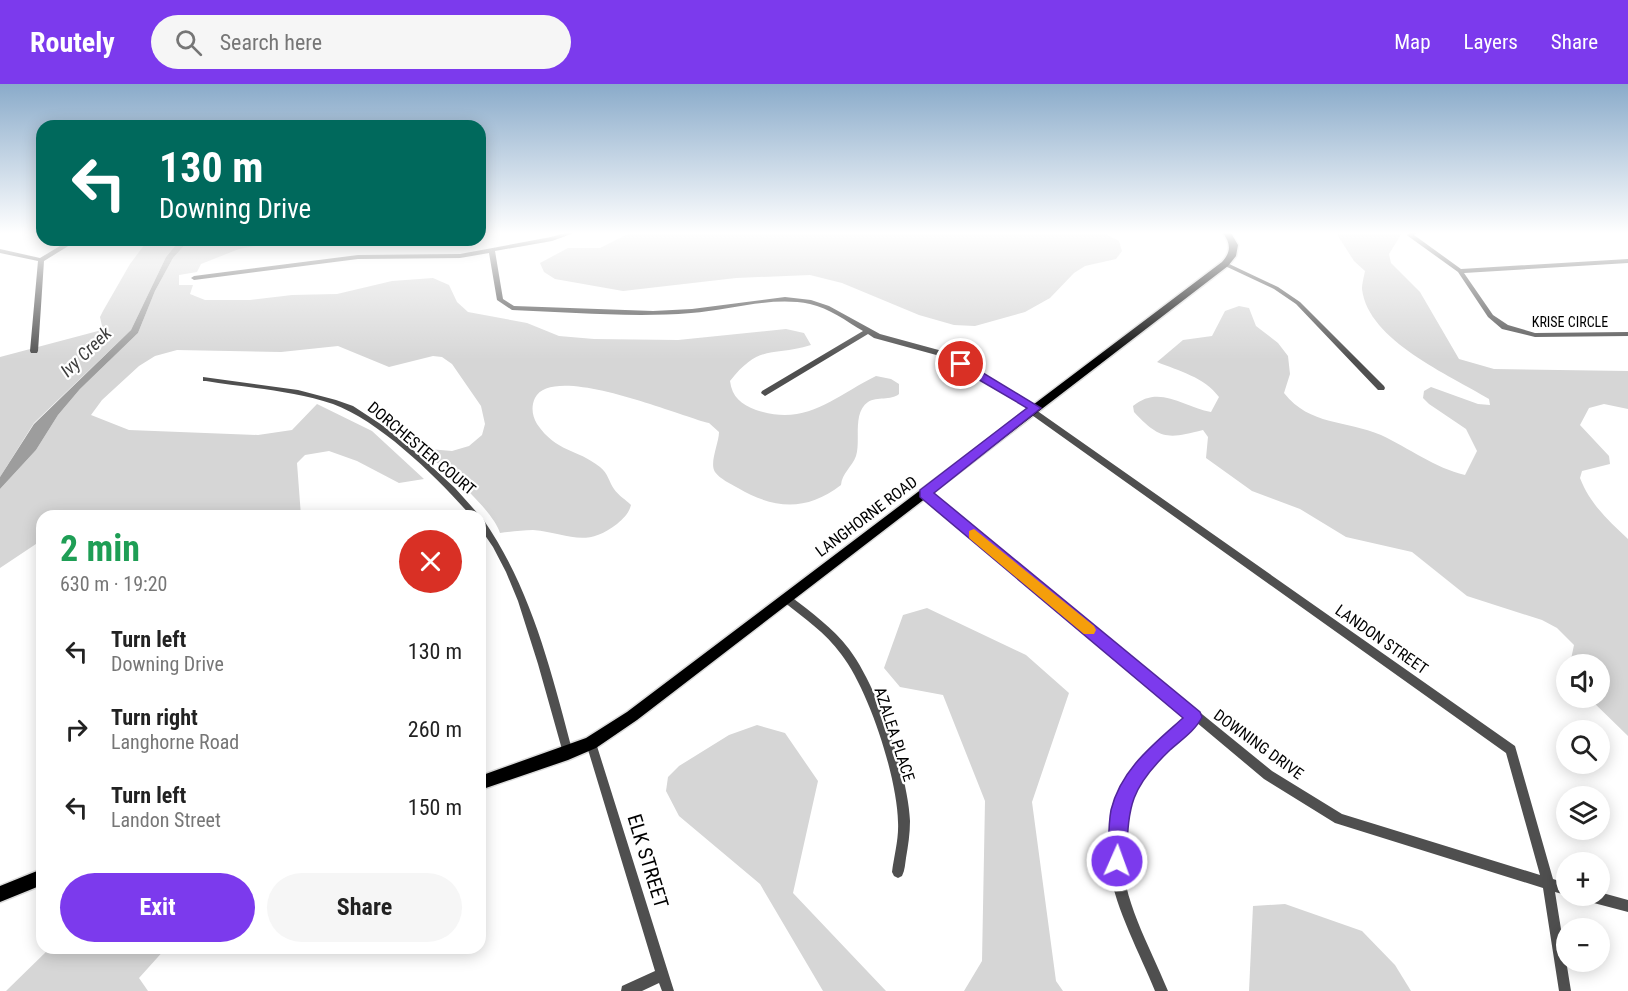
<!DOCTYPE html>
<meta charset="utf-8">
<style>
:root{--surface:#fff;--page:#f6f6f6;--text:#222;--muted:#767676;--accent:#7c3aed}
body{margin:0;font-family:"Roboto Condensed",sans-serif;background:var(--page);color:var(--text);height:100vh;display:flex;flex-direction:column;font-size:22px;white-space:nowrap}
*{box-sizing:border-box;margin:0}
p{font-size:20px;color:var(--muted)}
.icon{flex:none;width:33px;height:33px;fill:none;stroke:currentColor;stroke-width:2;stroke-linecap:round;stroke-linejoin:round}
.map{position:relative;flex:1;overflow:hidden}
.panel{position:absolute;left:36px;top:426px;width:450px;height:444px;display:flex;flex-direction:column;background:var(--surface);border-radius:18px;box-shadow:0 3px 15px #0003}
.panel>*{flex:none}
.guide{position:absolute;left:36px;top:36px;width:450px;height:126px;border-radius:18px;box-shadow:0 3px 15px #0003;background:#00695c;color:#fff;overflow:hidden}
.fabs{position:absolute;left:1556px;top:570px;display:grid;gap:12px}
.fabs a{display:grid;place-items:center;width:54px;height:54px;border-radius:50%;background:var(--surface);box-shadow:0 3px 15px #0003;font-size:30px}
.pin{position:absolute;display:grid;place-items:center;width:51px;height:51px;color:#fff;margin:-26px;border:3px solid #fff;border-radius:50%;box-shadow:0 2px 6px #0007}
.me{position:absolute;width:66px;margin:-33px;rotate:2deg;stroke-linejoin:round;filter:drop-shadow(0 0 4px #0008)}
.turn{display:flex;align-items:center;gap:21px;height:126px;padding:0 24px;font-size:27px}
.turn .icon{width:78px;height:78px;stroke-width:2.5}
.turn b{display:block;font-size:42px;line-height:51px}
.round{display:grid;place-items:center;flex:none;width:63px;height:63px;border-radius:32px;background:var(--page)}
.overview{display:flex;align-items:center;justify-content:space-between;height:102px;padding:0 24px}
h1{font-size:36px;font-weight:700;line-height:45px;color:#1e9e55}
.action{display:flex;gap:12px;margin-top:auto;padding:12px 24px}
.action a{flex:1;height:69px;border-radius:36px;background:var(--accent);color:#fff;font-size:24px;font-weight:700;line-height:69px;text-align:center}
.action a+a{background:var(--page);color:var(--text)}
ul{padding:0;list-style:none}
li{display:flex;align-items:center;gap:18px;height:78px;padding:0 24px}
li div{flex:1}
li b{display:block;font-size:22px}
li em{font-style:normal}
header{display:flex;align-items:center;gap:36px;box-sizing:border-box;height:84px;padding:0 30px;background:var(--accent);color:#fff}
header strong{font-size:28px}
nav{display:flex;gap:33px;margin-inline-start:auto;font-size:21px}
.search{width:420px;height:54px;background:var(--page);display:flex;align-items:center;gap:15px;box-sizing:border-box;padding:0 21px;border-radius:33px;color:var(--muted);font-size:22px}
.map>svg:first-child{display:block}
.green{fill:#d6d6d6}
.water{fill:#9d9d9d}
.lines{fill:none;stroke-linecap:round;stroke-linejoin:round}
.major-casing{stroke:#dbdbdb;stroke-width:3}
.minor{fill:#4f4f4f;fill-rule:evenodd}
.major{fill:#000;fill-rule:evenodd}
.route{fill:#7c3aed;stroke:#51269a;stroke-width:1.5}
.slow{fill:#f59e0b}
.labels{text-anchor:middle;stroke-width:4.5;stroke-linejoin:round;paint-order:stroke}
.far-street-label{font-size:14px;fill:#000;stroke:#fff}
.street-label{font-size:16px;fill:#000;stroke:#fff}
.water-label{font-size:18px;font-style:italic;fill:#3e3e3e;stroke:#fff}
.near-street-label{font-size:20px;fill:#000;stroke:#fff}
</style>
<header>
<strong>Routely</strong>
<div class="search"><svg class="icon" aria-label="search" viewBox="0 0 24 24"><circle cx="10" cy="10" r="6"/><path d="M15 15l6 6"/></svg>Search here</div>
<nav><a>Map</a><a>Layers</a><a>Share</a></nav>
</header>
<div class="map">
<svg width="1628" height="907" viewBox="0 0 1628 907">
<rect width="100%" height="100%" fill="#fff"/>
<g class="green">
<polygon points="630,149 1103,149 1119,157 1122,167 1116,175 1085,182 1074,189 1050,214 1025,228 975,242 954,241 919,231 842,199 810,191 736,194 623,207 555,195 544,188 540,179 568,164 600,164"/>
<path d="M1336,149H1402L1389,170L1391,179L1420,208L1459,275L1494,285L1628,287V325L1604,320L1589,324L1580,341L1609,372L1610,380L1582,387L1580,394C1590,420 1608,436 1628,455V652L1589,614H1599V580H1570L1574,561L1557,544L1542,536L1467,512L1412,468L1346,453L1300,425L1252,407L1206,374L1208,353L1203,346C1168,355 1160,356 1134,328L1133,322C1159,300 1184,323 1211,328L1219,313C1204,293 1179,287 1157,278L1183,256L1212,252L1225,227L1239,222L1249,224L1256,242L1278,259L1288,272L1290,290L1284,309C1310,342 1346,336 1381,351C1409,364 1435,384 1465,391L1477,367L1466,345L1429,320L1423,314L1424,307L1431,303L1478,320L1490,321L1489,315C1450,291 1368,257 1362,205C1362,200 1364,192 1365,187L1354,177Z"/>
<polygon points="148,156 180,156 166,173 131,246 34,339 0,393 0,273 98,247 102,242 100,233 103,227 130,180"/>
<path d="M189,156H286L239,165L201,180L197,188L179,191V201H193L190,210L205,216H250L292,211L337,210L392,197L433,194L449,201L457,218L468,228L527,239L559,252L594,255L678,256L786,245L804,249L811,261C772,273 760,259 730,297C732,313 741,320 756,326C807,343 833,313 876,292L891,295L899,300V310C891,317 877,312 868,318C852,329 861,357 856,372C852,383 842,389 841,401C806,428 774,425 738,404C731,400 720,395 715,388C709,379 719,359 719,348L709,339C679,332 553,278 535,314C531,322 532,332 537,340C557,369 576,364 600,383C608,389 609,398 614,405C618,411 626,416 631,421C629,429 624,434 617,440C585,465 568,449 533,446C522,446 510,448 500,449C493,426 444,383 423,368L429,365L452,367L469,362L482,351L485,340L481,322L452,280L442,273L433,272L389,283L338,262L281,268L177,266L155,272L139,282L102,316L91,331L129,346L258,351L292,346L317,320L372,347L424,395L399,399L357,377L329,367L305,371L297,379L301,432H168L156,427L106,432H42V456L0,484V405L36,366L58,331L80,305L138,249L155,207L173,174Z"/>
<polygon points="927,524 1026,571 1069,609 1032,718 1056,897 1063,907 964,907 982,877 985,717 943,611 900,603 884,584 903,531"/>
<polygon points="757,641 785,649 818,697 793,809 886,907 823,907 760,800 679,732 666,707 668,693 679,682 729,651"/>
<polygon points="1285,820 1362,847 1395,881 1411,907 1249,907 1253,822"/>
<polygon points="50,864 166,864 139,894 148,907 6,907"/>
</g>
<polygon class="water" points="180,156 189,156 173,174 155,207 138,249 80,305 58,331 36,366 0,405 0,393 34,340 131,246 166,173"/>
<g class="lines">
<g class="major-casing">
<g id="major">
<path d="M1223,149H1231L1238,161L1236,172L1228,182L637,636L596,664L568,676L480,706V692L586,654L627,628L1222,178C1231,168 1231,160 1223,149Z"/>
<polygon points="42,785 42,801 0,818 0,802"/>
</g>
</g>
<g class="minor">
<path d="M565,149H574L552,157L495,167L503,215L514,222L653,227L692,225L785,213L811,216L829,222L880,250L946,268L1038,322L1039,324L1036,326L1515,662L1553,795L1566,799V811L1555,808L1571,907H1559L1543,804L1335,739L1264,695L1196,638C1179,654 1160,668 1146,686C1136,700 1129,715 1126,732C1110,798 1144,848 1168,907H1155C1141,872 1115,824 1110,787C1108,767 1110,748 1115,728C1119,711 1127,693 1138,679C1152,661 1171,647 1188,632L922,411L921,409L922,407H928L1272,687L1342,730L1540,791L1506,669L1029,329L1028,327L1030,325L940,272L874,254L868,250L765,312L761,309L762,307L863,247C846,237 829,224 810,220C772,212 729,226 691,229C632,234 571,228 512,226L497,216L489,169L460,174L358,175L194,196L191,194L194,192L358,171L460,170L551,153Z"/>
<polygon points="1409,149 1416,149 1414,151 1461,185 1628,175 1628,179 1464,189 1493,231 1508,241 1535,249 1628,248 1628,252 1535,253 1502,245 1488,233 1458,188 1408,152 1407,151"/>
<polygon points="70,156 78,156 44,177 38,267 37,269 31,269 30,267 38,177 0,169 0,165 40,174"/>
<polygon points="1225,178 1278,203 1300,218 1384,302 1385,304 1384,306 1378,306 1296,220 1274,205 1223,181 1222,180"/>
<path d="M203,293L298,306L336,316L353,322L382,341L419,371L455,404L480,432H471C438,394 380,337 333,320C292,306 248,304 206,297H203Z"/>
<path d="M480,434L483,435C532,506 551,587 573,669L572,673L568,674L564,673L563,669L538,580L518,517L506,488L493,463L480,444Z"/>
<path d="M787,511L790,512C811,528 833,544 849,565C877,602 908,690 910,737C910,750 908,762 906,774C905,780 905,786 902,792L898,794L894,792L892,788C894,772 899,755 898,738C897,693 869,606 841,570C826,549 804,534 784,518L782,515L784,512Z"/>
<polygon points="591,654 595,656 596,659 674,907 662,907 659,899 642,907 621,907 622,902 655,887 586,659 587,656"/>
<polygon points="1599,808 1628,816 1628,828 1590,818 1586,816 1584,812 1599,812"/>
</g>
<use href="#major" class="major"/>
</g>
<linearGradient id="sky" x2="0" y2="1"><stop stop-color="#8aabca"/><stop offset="0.54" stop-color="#fff"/><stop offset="1" stop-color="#fff" stop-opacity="0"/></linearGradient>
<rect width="1628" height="276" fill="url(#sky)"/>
<path class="route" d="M957,278H965L1041,324L934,409L1200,628L1202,633C1196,646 1180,657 1170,666C1128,706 1129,723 1126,777L1123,784L1117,786L1110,784L1108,777C1109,761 1108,742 1111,726C1121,685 1154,660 1183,634L920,413V406L1027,324L957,283Z"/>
<polygon class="slow" points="974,445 1094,542 1096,546 1094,550 1084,550 969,454 969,447"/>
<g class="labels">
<g class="far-street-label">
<text x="1570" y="243">KRISE CIRCLE</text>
</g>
<g class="street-label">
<text transform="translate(422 364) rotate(40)" y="6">DORCHESTER COURT</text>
<text transform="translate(866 432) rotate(-37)" y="6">LANGHORNE ROAD</text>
<text transform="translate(1382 555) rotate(35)" y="6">LANDON STREET</text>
<text transform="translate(895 650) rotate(72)" y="6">AZALEA PLACE</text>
<text transform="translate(1259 660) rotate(36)" y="6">DOWNING DRIVE</text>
</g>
<g class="water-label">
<text transform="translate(86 268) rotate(-44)" y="6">Ivy Creek</text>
</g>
<g class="near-street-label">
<text transform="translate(648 777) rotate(73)" y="7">ELK STREET</text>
</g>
</g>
</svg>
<div class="fabs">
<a><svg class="icon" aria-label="sound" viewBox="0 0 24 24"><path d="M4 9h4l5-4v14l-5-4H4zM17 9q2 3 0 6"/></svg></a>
<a><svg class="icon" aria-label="search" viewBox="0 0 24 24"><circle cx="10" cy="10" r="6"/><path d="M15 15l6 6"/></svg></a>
<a><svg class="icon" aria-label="layers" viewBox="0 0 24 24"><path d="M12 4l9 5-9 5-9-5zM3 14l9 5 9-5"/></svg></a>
<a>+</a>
<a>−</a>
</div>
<div class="pin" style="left:961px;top:280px;background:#d93025"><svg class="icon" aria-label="arrive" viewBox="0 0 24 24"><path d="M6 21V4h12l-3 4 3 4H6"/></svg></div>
<svg class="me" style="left:1117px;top:777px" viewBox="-20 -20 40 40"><circle r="17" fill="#7c3aed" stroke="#fff" stroke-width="3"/><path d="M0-11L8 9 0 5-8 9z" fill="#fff"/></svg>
<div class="guide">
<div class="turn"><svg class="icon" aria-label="left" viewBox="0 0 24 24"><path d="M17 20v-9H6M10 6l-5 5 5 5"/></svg><div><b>130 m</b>Downing Drive</div></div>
</div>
<section class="panel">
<div class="overview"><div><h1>2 min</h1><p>630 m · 19:20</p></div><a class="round" style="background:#d93025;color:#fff"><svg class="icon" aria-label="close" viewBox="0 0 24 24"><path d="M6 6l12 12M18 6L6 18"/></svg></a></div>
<ul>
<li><svg class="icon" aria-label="left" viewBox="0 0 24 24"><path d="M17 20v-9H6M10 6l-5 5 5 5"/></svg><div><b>Turn left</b><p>Downing Drive</p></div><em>130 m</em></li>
<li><svg class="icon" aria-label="right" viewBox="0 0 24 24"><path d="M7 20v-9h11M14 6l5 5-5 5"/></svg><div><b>Turn right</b><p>Langhorne Road</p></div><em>260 m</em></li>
<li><svg class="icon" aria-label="left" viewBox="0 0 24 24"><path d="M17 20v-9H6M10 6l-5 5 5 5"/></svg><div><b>Turn left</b><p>Landon Street</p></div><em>150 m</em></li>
</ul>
<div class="action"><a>Exit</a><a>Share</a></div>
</section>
</div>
